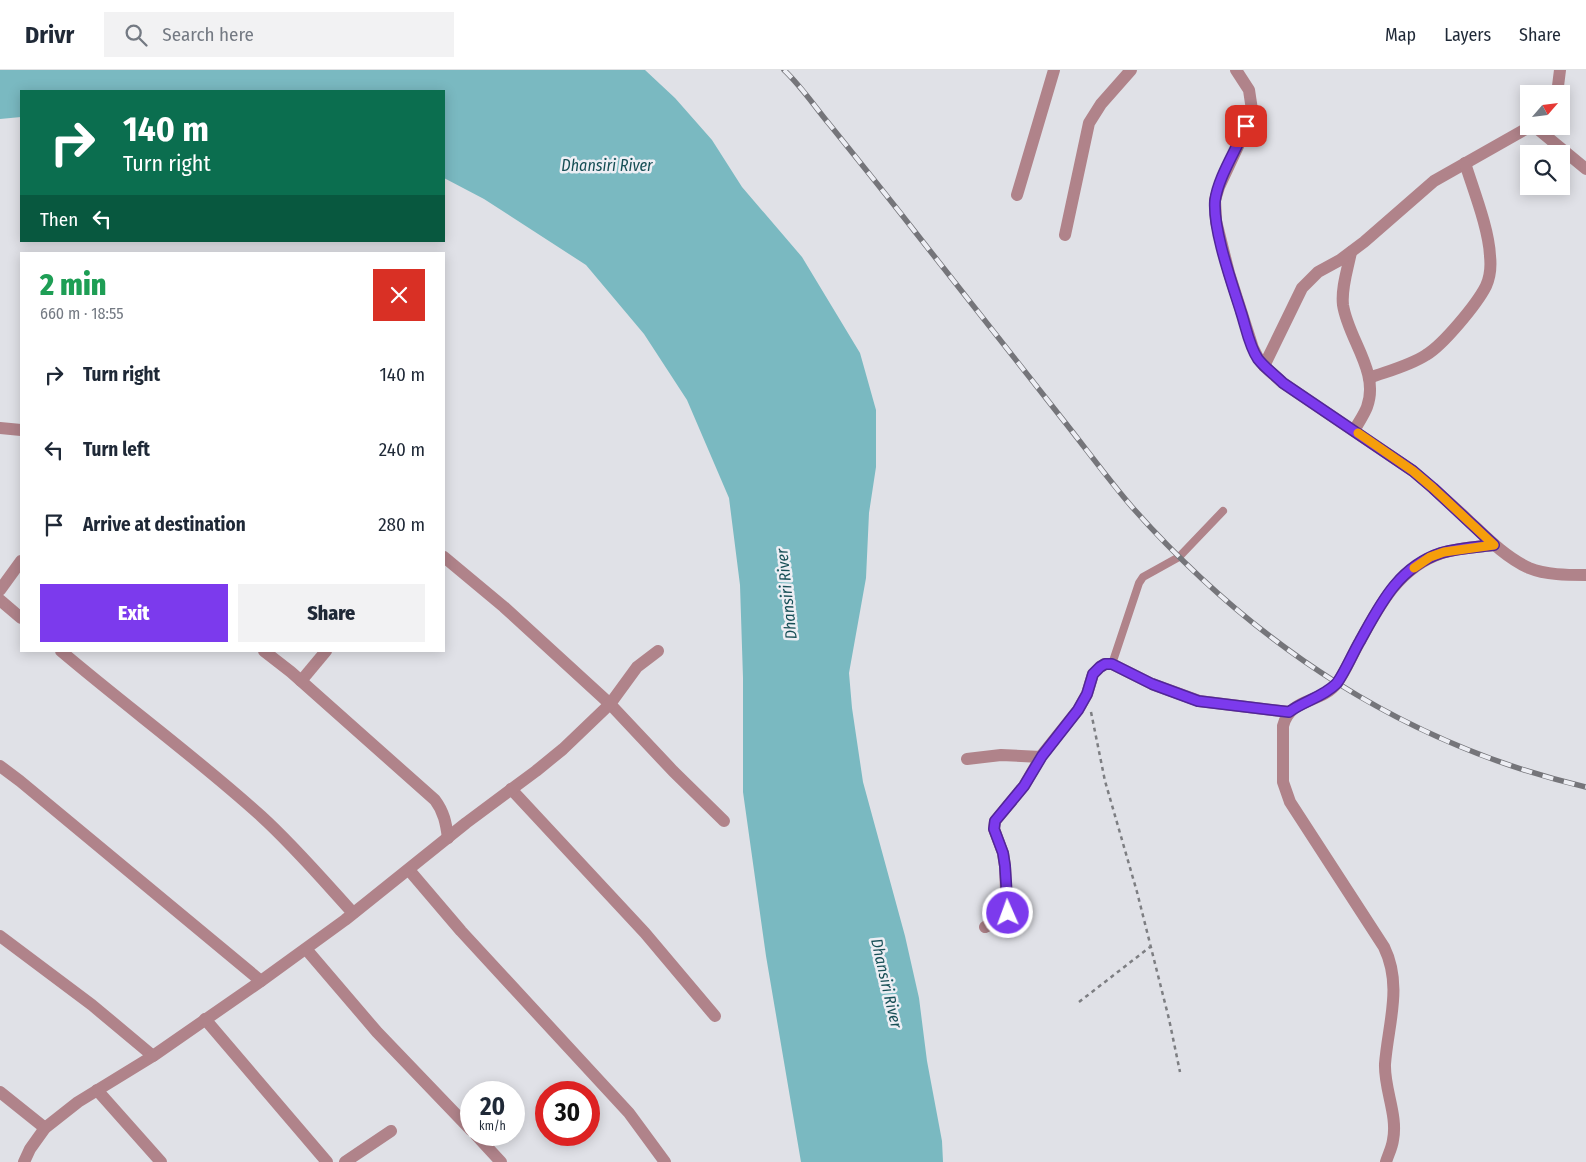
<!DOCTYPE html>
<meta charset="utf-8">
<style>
:root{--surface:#fff;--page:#f2f2f3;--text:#1f2937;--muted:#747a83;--line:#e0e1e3;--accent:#7c3aed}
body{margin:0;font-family:"Fira Sans Condensed",sans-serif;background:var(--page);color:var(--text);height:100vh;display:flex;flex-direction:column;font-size:19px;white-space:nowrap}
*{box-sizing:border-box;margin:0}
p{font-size:16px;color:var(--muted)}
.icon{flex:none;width:28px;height:28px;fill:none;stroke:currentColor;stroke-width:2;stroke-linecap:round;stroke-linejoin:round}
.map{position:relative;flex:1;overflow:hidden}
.sheet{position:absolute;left:20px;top:182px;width:425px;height:400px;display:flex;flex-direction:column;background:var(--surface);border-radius:0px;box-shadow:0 2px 12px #0003}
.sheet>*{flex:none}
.guide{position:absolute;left:20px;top:20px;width:425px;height:152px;border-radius:0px;box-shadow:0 2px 12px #0003;background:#0b6e4f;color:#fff;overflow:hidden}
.needle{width:32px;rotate:62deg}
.tools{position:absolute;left:1520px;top:15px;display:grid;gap:10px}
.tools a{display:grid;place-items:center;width:50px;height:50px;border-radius:0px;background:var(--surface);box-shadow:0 2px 12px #0003;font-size:25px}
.speed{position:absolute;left:460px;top:1011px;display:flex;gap:10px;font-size:25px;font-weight:700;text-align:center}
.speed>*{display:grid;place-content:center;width:65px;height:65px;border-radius:50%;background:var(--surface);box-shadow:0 2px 12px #0003;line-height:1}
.speed small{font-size:12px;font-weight:400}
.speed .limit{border:8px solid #d22;background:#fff;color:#111}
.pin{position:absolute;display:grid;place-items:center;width:42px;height:42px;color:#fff;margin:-21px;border-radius:10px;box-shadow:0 2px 8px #0006}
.me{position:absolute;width:55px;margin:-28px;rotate:358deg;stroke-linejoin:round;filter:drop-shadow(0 0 4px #0008)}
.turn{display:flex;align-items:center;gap:18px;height:105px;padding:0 20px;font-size:22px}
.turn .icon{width:65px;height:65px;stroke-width:2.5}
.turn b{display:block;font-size:35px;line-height:42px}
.then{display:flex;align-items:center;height:48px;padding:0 20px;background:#0003;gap:10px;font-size:19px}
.round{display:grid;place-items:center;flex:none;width:52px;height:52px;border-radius:0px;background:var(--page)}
.summary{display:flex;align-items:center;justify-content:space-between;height:85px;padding:0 20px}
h1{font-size:30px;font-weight:800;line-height:38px;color:#1e9e55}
.cta{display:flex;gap:10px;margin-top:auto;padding:10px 20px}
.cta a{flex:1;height:58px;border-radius:0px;background:var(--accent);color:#fff;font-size:20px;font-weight:800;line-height:58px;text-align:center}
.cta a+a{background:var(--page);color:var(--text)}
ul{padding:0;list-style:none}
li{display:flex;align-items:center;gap:15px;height:75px;padding:0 20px}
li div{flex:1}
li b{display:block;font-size:19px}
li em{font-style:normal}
header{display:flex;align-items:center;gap:30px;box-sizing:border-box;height:70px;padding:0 25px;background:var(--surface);border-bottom:1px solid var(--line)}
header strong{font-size:24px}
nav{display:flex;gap:28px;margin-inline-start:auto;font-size:18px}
.search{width:350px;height:45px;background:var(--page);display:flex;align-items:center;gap:12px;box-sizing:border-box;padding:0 18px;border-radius:0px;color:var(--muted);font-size:19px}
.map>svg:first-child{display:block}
.water{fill:#7ab9c1}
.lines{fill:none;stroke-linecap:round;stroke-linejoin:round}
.path{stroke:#7d7e82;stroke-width:2.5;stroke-dasharray:4 4;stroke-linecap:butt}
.service{stroke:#b0838a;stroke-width:8}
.minor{stroke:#b0838a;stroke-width:12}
.rail-casing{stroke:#75757a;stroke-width:5.5}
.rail{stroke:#edeef4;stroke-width:4;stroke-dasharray:11;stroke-linecap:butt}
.route-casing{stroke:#51269a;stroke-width:12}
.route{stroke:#7c3aed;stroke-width:9}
.slow{stroke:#f59e0b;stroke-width:9}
.labels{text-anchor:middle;stroke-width:5;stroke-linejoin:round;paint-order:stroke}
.water-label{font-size:16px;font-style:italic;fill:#164e55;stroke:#edeef4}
</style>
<header>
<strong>Drivr</strong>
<div class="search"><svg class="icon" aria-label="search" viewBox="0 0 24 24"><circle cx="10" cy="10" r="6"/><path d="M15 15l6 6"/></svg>Search here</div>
<nav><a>Map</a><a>Layers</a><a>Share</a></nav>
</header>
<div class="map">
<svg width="1586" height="1092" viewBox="0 0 1586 1092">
<rect width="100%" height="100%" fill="#e0e1e7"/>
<polygon class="water" points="0,0 645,0 675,28 712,70 742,117 802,187 860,283 876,340 876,397 869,443 866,508 849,603 852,638 863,712 905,866 919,928 927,991 942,1071 943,1092 801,1092 766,886 743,722 743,608 740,515 729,428 687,330 644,264 586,195 484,129 444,108 444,21 21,21 21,47 0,49"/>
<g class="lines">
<g class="path">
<polyline points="1091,642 1105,711 1137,822 1169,949 1180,1002"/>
<polyline points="1079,932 1150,877"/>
</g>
<polyline class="service" points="1112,594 1139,513 1143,507 1179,487 1223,441"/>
<g class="minor">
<path d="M1236,0L1249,20L1252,40L1240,72L1219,117L1215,130L1216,151L1229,203L1253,278L1258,288L1264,296L1283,313L1413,401C1432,417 1450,433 1468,450C1486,467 1505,487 1529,498C1546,505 1567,505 1586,505"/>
<polyline points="1557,24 1560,0"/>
<polyline points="1534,56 1586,99"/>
<polyline points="1017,125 1054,0"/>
<polyline points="1065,165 1089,53 1101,34 1131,0"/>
<path d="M1351,182C1348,198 1341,218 1343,235C1348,269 1380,302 1367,337C1364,345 1358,353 1354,361"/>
<polyline points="1264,296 1302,218 1318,202 1340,190 1364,172 1434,111 1531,56"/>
<path d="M1369,308C1388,301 1409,296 1426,285C1443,275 1477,234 1486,216C1490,207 1491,195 1490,186C1489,159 1473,119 1465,93"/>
<polyline points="0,358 21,360"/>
<polyline points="444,487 504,537 610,634 673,701 724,751"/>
<polyline points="0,520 21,491"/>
<polyline points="0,530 21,548"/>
<path d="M61,581C127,637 197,688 261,746C294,776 323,810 353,843"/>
<path d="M264,581L291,602L435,730C444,742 446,753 448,768"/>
<polyline points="301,611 326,581"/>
<polyline points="967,689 1001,685 1041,687"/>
<polyline points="0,696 20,711 261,911"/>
<polyline points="511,719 645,863 715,946"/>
<polyline points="409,800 461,861 629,1043 665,1092"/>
<polyline points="985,857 1002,849 1007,843 1005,796 1003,783 994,759 995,751 1024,716 1042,685 1078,640 1087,624 1093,604 1100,597 1105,594 1112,594 1152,614 1199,631 1289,642"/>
<polyline points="0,866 92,935 153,986"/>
<polyline points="306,879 377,962 471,1060"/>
<polyline points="205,949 327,1092"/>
<polyline points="97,1020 161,1092"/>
<polyline points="0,1022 45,1058"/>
<polyline points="476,1065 501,1092"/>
<polyline points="24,1092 30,1079 45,1058 78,1032 153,986 261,911 345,850 466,753 536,701 563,679 610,634 637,597 658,581"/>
<polyline points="345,1092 391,1061"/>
<path d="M1386,1092C1388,1085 1392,1078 1393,1070C1398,1045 1384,1019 1385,994C1388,954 1403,916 1384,877L1290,732L1283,712V656C1290,627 1321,634 1337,613C1346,601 1352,585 1359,573C1379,536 1399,497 1442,483C1458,478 1477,477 1494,475"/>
</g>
<g class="rail-casing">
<path id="rail" d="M784,0C801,16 815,37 830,55C859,91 888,127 916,163C964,224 1012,285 1060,346C1084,376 1107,408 1132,437C1254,575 1406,675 1586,717"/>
</g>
<use href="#rail" class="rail"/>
</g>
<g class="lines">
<g class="route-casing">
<path id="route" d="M1008,843L1005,796L1003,783L994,759L995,751L1024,716L1042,686L1078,640L1087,624L1093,604L1100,597L1105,594H1112L1152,614L1198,631L1289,642C1304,631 1323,627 1336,614C1342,608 1354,581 1360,571C1380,535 1398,497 1441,483C1458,478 1477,477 1494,475L1433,418L1413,401L1283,313C1275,305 1265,298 1258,289C1249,276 1246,257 1241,242C1232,213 1213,161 1215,131C1218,107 1237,79 1246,56"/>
</g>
<use href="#route" class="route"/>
<polyline class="slow" points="1358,363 1413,401 1433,418 1494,475 1444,482 1430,487 1414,498"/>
</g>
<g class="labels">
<g class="water-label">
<text x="607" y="101">Dhansiri River</text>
<text transform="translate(786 524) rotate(-96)" y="6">Dhansiri River</text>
<text transform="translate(887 913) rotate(77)" y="6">Dhansiri River</text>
</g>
</g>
</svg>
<div class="tools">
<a><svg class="needle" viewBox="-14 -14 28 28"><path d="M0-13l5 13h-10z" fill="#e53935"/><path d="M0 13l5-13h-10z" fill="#747a83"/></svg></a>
<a><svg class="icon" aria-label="search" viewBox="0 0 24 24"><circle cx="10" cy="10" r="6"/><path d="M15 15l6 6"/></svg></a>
</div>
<div class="speed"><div>20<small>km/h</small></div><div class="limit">30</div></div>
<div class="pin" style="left:1246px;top:56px;background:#d93025"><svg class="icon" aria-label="arrive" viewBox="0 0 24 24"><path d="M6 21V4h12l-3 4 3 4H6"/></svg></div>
<svg class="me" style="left:1008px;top:843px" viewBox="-20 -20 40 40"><circle r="17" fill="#7c3aed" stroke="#fff" stroke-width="3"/><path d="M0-11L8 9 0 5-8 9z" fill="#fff"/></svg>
<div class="guide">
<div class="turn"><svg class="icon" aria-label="right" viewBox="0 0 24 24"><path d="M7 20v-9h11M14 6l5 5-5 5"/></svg><div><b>140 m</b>Turn right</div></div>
<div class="then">Then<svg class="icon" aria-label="left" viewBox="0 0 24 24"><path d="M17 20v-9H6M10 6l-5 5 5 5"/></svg></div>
</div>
<section class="sheet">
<div class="summary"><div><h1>2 min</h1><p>660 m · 18:55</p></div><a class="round" style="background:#d93025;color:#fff"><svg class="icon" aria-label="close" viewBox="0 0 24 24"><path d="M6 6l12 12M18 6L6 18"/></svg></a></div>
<ul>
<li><svg class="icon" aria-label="right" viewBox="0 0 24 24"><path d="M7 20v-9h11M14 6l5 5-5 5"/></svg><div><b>Turn right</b></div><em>140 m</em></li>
<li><svg class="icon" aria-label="left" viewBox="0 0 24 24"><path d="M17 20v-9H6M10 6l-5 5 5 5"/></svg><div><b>Turn left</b></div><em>240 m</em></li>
<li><svg class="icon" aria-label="arrive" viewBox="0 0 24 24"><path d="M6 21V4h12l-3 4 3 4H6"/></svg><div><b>Arrive at destination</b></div><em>280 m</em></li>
</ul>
<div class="cta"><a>Exit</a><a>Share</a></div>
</section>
</div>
